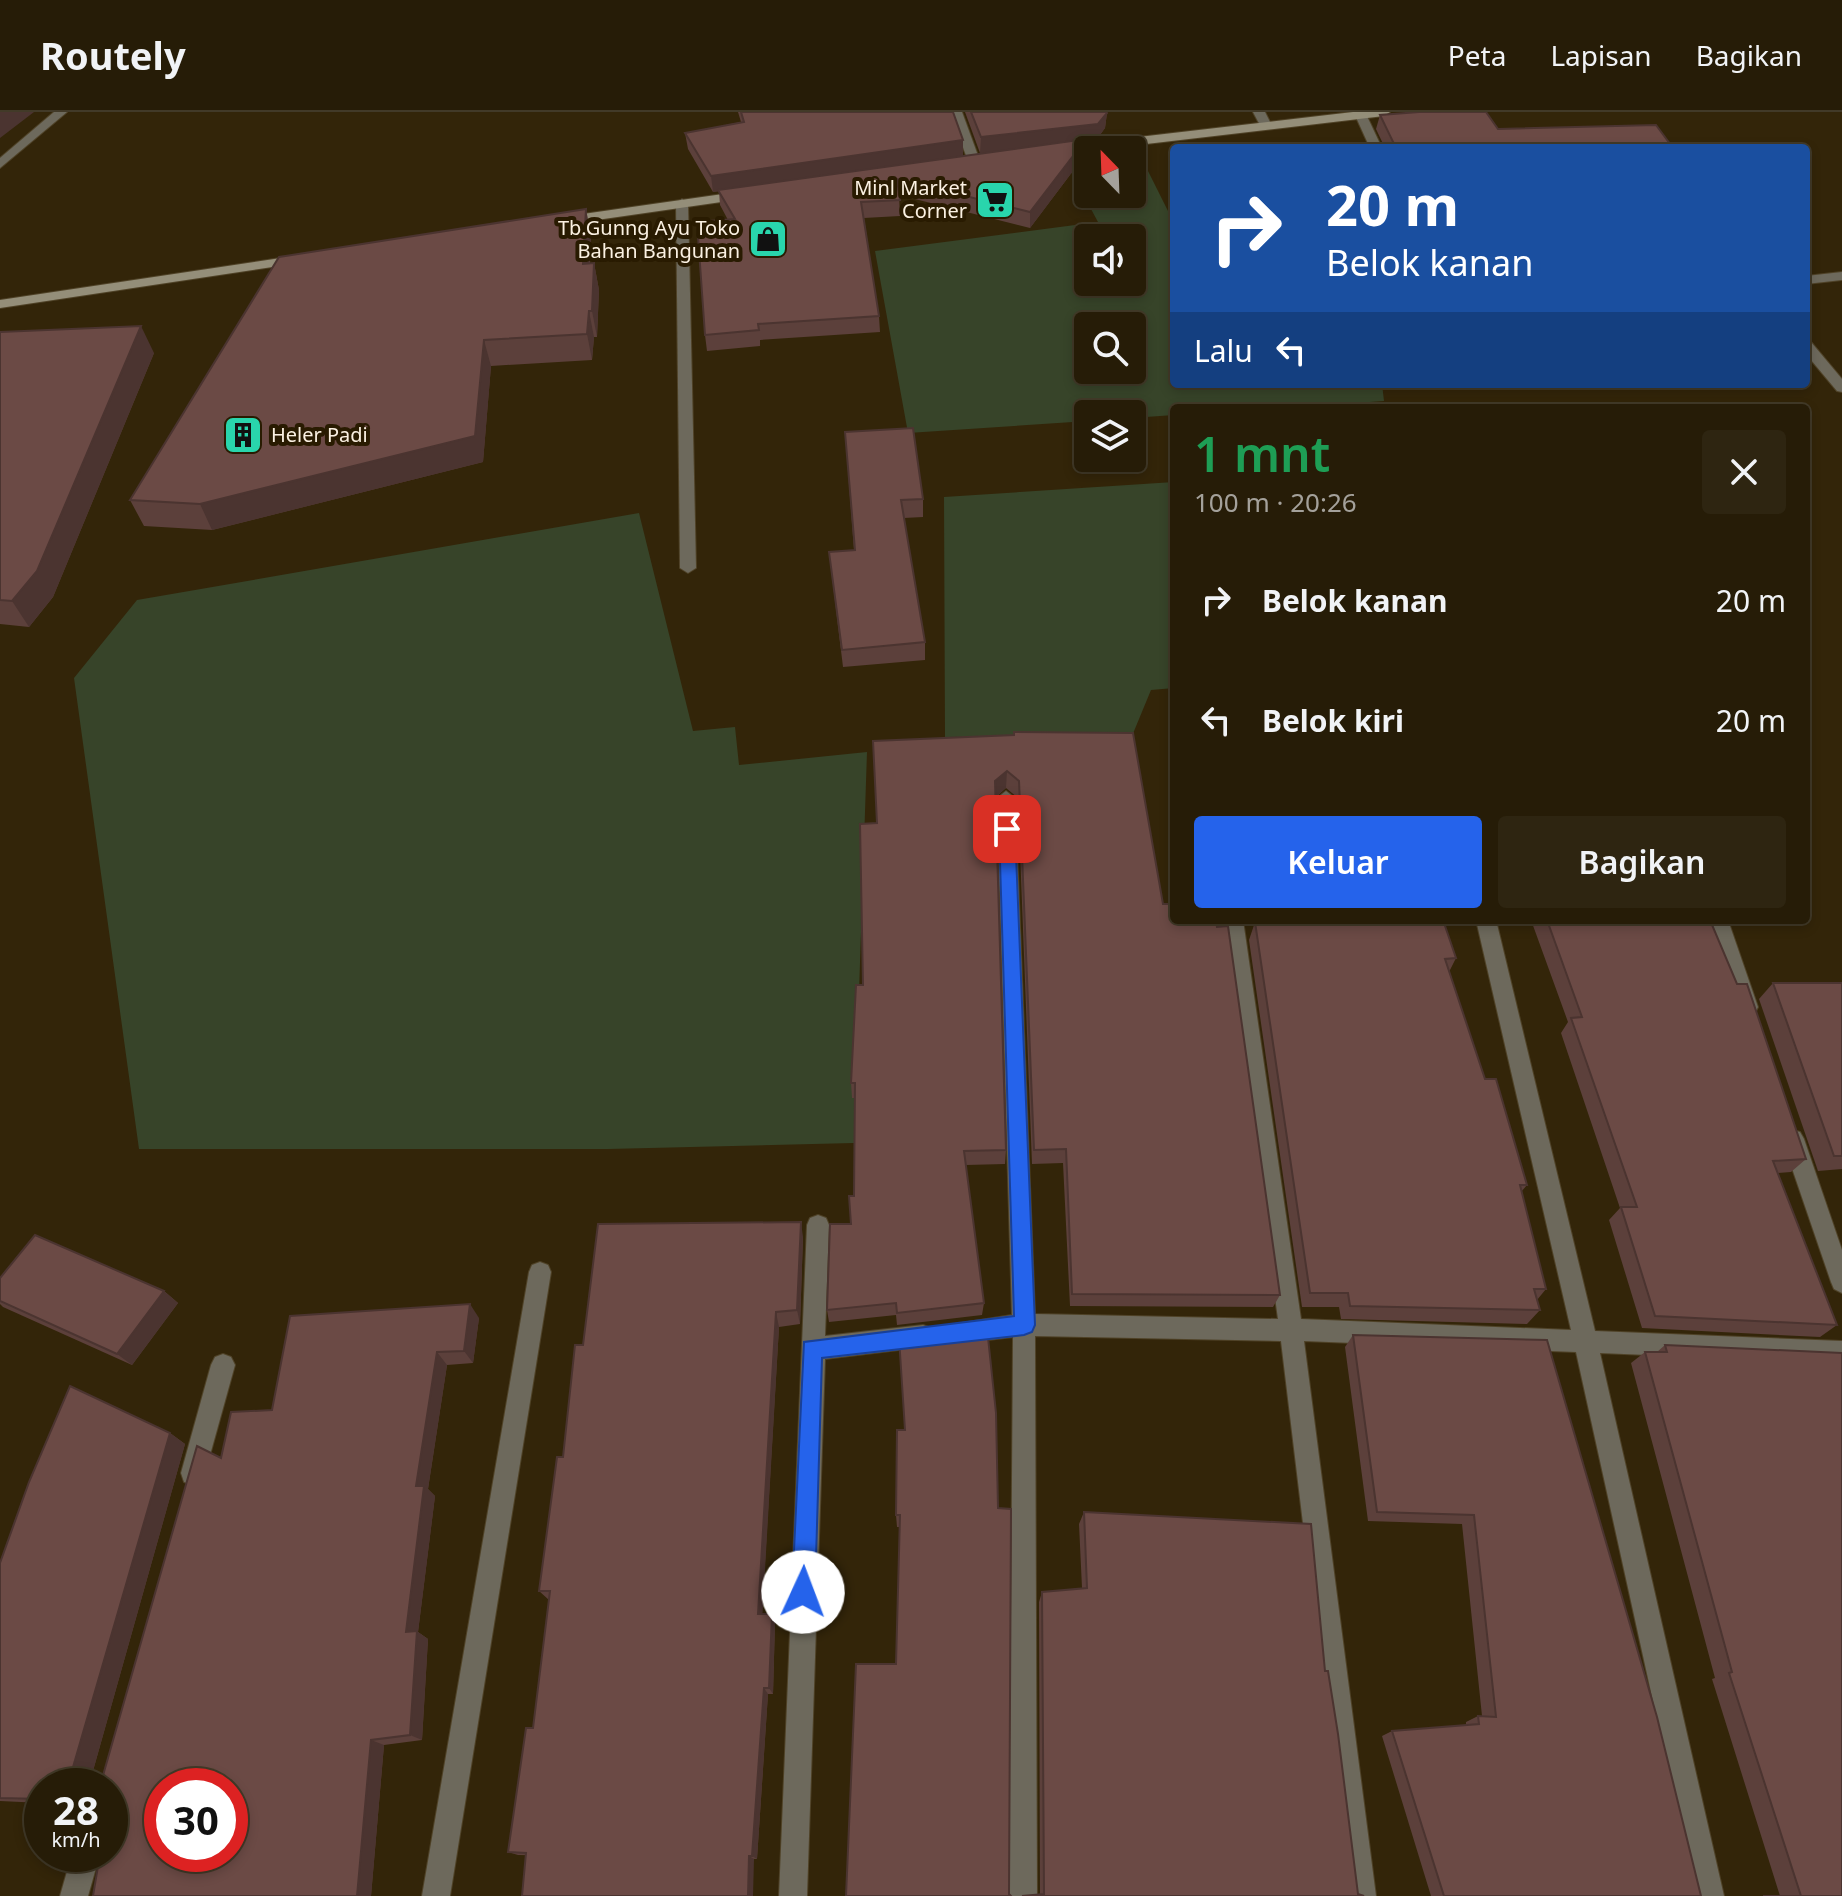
<!DOCTYPE html>
<html lang="id">
<meta charset="utf-8">
<style>
:root{--surface:#261c07;--page:#2e2511;--text:#f1f3f6;--muted:#a4a19b;--line:#423a28;--accent:#2563eb}
body{margin:0;font-family:"Noto Sans",sans-serif;background:var(--page);color:var(--text);height:100vh;display:flex;flex-direction:column;font-size:30px;white-space:nowrap}
*{box-sizing:border-box;margin:0}
p{font-size:26px;color:var(--muted)}
.icon{flex:none;width:44px;height:44px;fill:none;stroke:currentColor;stroke-width:2;stroke-linecap:round;stroke-linejoin:round}
.map{position:relative;flex:1;overflow:hidden}
.drawer{position:absolute;left:1170px;top:292px;width:640px;height:520px;display:flex;flex-direction:column;background:var(--surface);border-radius:8px;box-shadow:0 4px 12px #0003,0 0 0 2px var(--line)}
.drawer>*{flex:none}
.guide{position:absolute;left:1170px;top:32px;width:640px;height:244px;border-radius:8px;box-shadow:0 4px 12px #0003,0 0 0 2px var(--line);background:#1a4fa0;color:#fff;overflow:hidden}
.needle{width:52px;rotate:337deg}
.buttons{position:absolute;left:1074px;top:24px;display:grid;gap:16px}
.buttons a{display:grid;place-items:center;width:72px;height:72px;border-radius:8px;background:var(--surface);box-shadow:0 4px 12px #0003,0 0 0 2px var(--line);font-size:40px}
.speed{position:absolute;left:24px;top:1656px;display:flex;gap:16px;font-size:40px;font-weight:700;text-align:center}
.speed>*{display:grid;place-content:center;width:104px;height:104px;border-radius:50%;background:var(--surface);box-shadow:0 4px 12px #0003,0 0 0 2px var(--line);line-height:1}
.speed small{font-size:20px;font-weight:400}
.speed .limit{border:12px solid #d22;background:#fff;color:#111}
.pin{position:absolute;display:grid;place-items:center;width:68px;height:68px;color:#fff;margin:-34px;border-radius:16px;box-shadow:0 4px 12px #0006}
.me{position:absolute;width:88px;margin:-44px;rotate:2deg;stroke-linejoin:round;filter:drop-shadow(0 0 6px #0008)}
.turn{display:flex;align-items:center;gap:28px;height:168px;padding:0 24px;font-size:36px}
.turn .icon{width:104px;height:104px;stroke-width:2.5}
.turn b{display:block;font-size:56px;line-height:68px}
.then{display:flex;align-items:center;height:76px;padding:0 24px;background:#0003;gap:16px;font-size:30px}
.round{display:grid;place-items:center;flex:none;width:84px;height:84px;border-radius:8px;background:var(--page)}
.summary{display:flex;align-items:center;justify-content:space-between;height:136px;padding:0 24px}
h1{font-size:48px;font-weight:600;line-height:60px;color:#1e9e55}
.cta{display:flex;gap:16px;margin-top:auto;padding:16px 24px}
.cta a{flex:1;height:92px;border-radius:8px;background:var(--accent);color:#fff;font-size:32px;font-weight:600;line-height:92px;text-align:center}
.cta a+a{background:var(--page);color:var(--text)}
ul{padding:0;list-style:none}
li{display:flex;align-items:center;gap:24px;height:120px;padding:0 24px}
li div{flex:1}
li b{display:block;font-size:30px}
li em{font-style:normal}
header{display:flex;align-items:center;gap:48px;box-sizing:border-box;height:112px;padding:0 40px;background:var(--surface);border-bottom:2px solid var(--line)}
header strong{font-size:38px}
nav{display:flex;gap:44px;margin-inline-start:auto;font-size:28px}
.map>svg:first-child{display:block}
.green{fill:#374429;fill-rule:evenodd}
.lines{fill:none;stroke-linecap:round;stroke-linejoin:round}
.lane-casing{stroke:#4f4227;stroke-width:2}
.street-casing{stroke:#4f4227;stroke-width:2}
.secondary-casing{stroke:#4f4227;stroke-width:2}
.lane{fill:#6d695c;fill-rule:evenodd}
.street{fill:#6d695c;fill-rule:evenodd}
.secondary{fill:#948e79;fill-rule:evenodd}
.wall{fill:#5c403b}
.shaded-wall{fill:#4b3430}
.building{fill:#6b4a45;stroke:#4b3430;stroke-width:2;fill-rule:evenodd}
.route{fill:#2563eb;stroke:#184099;stroke-width:2}
.labels{text-anchor:middle;stroke-width:8;stroke-linejoin:round;paint-order:stroke}
.far-poi-label{font-size:20px;fill:#fbf1e2;stroke:#291b01;text-anchor:end}
</style>
<header>
<strong>Routely</strong>
<nav><a>Peta</a><a>Lapisan</a><a>Bagikan</a></nav>
</header>
<div class="map">
<svg width="1842" height="1784" viewBox="0 0 1842 1784">
<rect width="100%" height="100%" fill="#332509"/>
<g class="green">
<path d="M1132,39H1138L1174,111V272H1382L1384,289L1285,296H1174V303L1132,306V302H1088V309L908,321L875,139L1098,110L1064,47L1088,44V82H1132ZM1088,126H1132V170H1088ZM1088,214H1132V258H1088Z"/>
<polygon points="1174,370 1174,576 1151,578 1132,624 945,625 944,385"/>
<polygon points="639,401 693,619 735,615 739,653 867,640 854,1031 608,1037 139,1037 74,566 137,488"/>
</g>
<g class="lines">
<g class="lane-casing">
<polygon id="lane" points="1357,0 1365,0 1382,36 1370,36 1355,3"/>
</g>
<g class="street-casing">
<g id="street">
<polygon points="54,0 67,0 0,56 0,46"/>
<polygon points="950,0 962,0 980,49 978,52 968,49"/>
<polygon points="1253,0 1265,0 1272,14 1270,17 1262,17"/>
<polygon points="682,87 688,91 696,456 688,461 680,456 676,91"/>
<polygon points="1842,160 1842,168 1806,172 1806,164"/>
<polygon points="1806,229 1811,230 1842,267 1842,280 1837,279 1806,242"/>
<polygon points="1006,679 1015,686 1035,1202 1278,1207 1223,808 1243,808 1301,1207 1571,1218 1476,808 1496,808 1595,1219 1842,1229 1842,1251 1600,1241 1724,1784 1696,1784 1576,1240 1304,1229 1376,1784 1348,1784 1281,1229 1035,1224 1037,1784 1009,1784 1013,1225 963,1231 955,1228 952,1220 955,1212 1012,1203 997,686"/>
<polygon points="1711,808 1727,808 1729,811 1758,895 1755,901 1741,901 1738,895"/>
<polygon points="1793,1018 1800,1020 1804,1027 1842,1138 1842,1181 1834,1177 1831,1170 1782,1027 1786,1020"/>
<polygon points="818,1103 826,1106 829,1113 825,1224 923,1213 931,1216 934,1224 931,1232 923,1235 825,1247 807,1784 779,1784 807,1113 810,1106"/>
<polygon points="540,1150 548,1153 551,1160 450,1784 422,1784 529,1160 532,1153"/>
<polygon points="223,1242 231,1245 235,1253 205,1361 202,1370 193,1373 184,1370 181,1361 211,1253 215,1245"/>
<polygon points="72,1742 100,1742 88,1784 60,1784"/>
</g>
</g>
<g class="secondary-casing">
<g id="secondary">
<polygon points="1353,0 1390,0 1384,4 1061,42 1055,38 1061,34"/>
<polygon points="744,79 750,83 749,86 562,113 555,109 562,105"/>
<polygon points="301,143 308,147 306,150 0,196 0,188"/>
</g>
</g>
<use href="#lane" class="lane"/>
<use href="#street" class="street"/>
<use href="#secondary" class="secondary"/>
</g>
<g class="wall">
<polygon points="738,0 953,0 963,28 963,44 891,54 1018,37 980,41 965,0 1107,1 1105,16 1097,27 1086,29 1085,43 1030,116 899,83 900,104 864,106 879,204 880,220 760,228 760,234 707,239 705,223 728,108 720,93 719,79 713,80 688,37 685,21 741,10"/>
<polygon points="1380,3 1498,17 1673,36 1385,36 1376,17"/>
<polygon points="591,123 590,152 594,151 599,178 597,225 594,225 592,248 491,254 483,350 212,418 144,414 130,388"/>
<polygon points="0,220 154,241 53,485 29,515 0,512"/>
<polygon points="845,320 923,387 923,405 904,406 925,530 925,548 843,555 829,440 854,438"/>
<polygon points="1014,623 1163,792 1280,1183 1273,1195 1070,1194 1063,1051 1032,1052 1018,686 1006,676 996,685 1006,1038 1005,1052 966,1053 984,1191 982,1203 897,1213 896,1203 829,1210 827,1198 851,1112 854,1084 855,986 852,986 851,971 863,873 877,711"/>
<polygon points="1531,808 1710,808 1806,1047 1791,1060 1778,1061 1837,1213 1820,1225 1642,1216 1609,1108 1620,1096 1561,921 1568,910"/>
<polygon points="1255,810 1456,846 1449,860 1485,967 1527,1073 1521,1080 1546,1177 1537,1188 1540,1198 1527,1212 1341,1207 1339,1195 1302,1195 1249,828"/>
<polygon points="1773,871 1842,871 1842,1057 1818,1059 1759,887"/>
<polygon points="803,1125 800,1212 779,1215 762,1502 772,1502 775,1510 773,1582 768,1582 757,1747 518,1743 508,1740 533,1616 549,1488 539,1479 583,1233"/>
<polygon points="0,1166 164,1179 178,1191 132,1253 3,1195 0,1192"/>
<polygon points="479,1206 473,1251 447,1253 428,1377 435,1384 418,1520 428,1527 422,1628 384,1633 371,1784 93,1784 221,1346 272,1298"/>
<polygon points="987,1216 846,1784 896,1552 900,1415 897,1415 896,1403"/>
<polygon points="1353,1223 1547,1228 1701,1784 1431,1784 1382,1624 1392,1619 1466,1613 1466,1610 1478,1604 1482,1604 1462,1412 1368,1409 1345,1235"/>
<polygon points="1665,1233 1842,1784 1780,1784 1712,1567 1715,1566 1631,1251 1645,1240 1657,1240"/>
<polygon points="170,1321 185,1332 89,1673 42,1674 42,1691 0,1689 0,1451"/>
<polygon points="1084,1400 1325,1559 1358,1782 1040,1782 1039,1490 1042,1480 1082,1476 1079,1412"/>
</g>
<g class="shaded-wall">
<polygon points="0,0 34,0 0,26"/>
<polygon points="1107,1 1105,16 1097,27 1086,29 1085,43 1030,116 1030,100 1085,29 980,41 981,25"/>
<polygon points="963,28 963,44 713,80 711,64"/>
<polygon points="586,97 591,123 588,178 583,152"/>
<polygon points="594,151 599,178 597,225 592,199"/>
<polygon points="589,199 594,225 592,248 587,222"/>
<polygon points="141,214 154,241 53,485 29,515 12,489"/>
<polygon points="484,228 491,254 483,350 212,418 200,392"/>
<polygon points="1007,659 1006,676 994,686 995,669"/>
<polygon points="801,1110 803,1125 800,1212 797,1198"/>
<polygon points="164,1179 178,1191 132,1253 117,1242"/>
<polygon points="470,1192 479,1206 473,1251 464,1239"/>
<polygon points="776,1200 779,1215 762,1510 758,1502"/>
<polygon points="437,1240 447,1253 428,1377 435,1384 418,1520 428,1527 422,1628 410,1623 406,1520 416,1374"/>
<polygon points="170,1321 185,1332 89,1673 93,1674 72,1673 69,1669"/>
<polygon points="772,1502 775,1510 773,1582 769,1576"/>
<polygon points="764,1576 768,1582 757,1747 752,1744"/>
<polygon points="371,1628 384,1633 371,1784 357,1784"/>
<polygon points="749,1744 754,1747 753,1784 748,1784"/>
</g>
<g class="building">
<polygon points="741,0 953,0 963,28 711,64 685,21 744,10"/>
<polygon points="971,0 1106,0 1107,1 1098,12 981,25"/>
<polygon points="1419,0 1486,0 1498,17 1656,13 1673,36 1396,36 1380,3"/>
<polygon points="1086,27 1030,100 897,67 900,88 861,90 879,204 758,212 759,218 705,223 697,110 735,107 718,78"/>
<polygon points="586,97 583,152 594,151 592,199 589,199 587,222 484,228 475,324 200,392 130,388 279,145"/>
<polygon points="141,214 37,459 12,489 0,488 0,220"/>
<polygon points="913,316 923,387 901,388 925,530 842,538 829,440 855,438 845,320"/>
<polygon points="1014,620 1133,621 1163,792 1174,792 1174,808 1216,808 1217,815 1228,814 1280,1183 1072,1182 1066,1037 1034,1038 1019,669 1007,659 995,669 1006,1038 964,1039 984,1191 897,1201 896,1191 827,1198 830,1112 851,1112 849,1084 854,1084 855,971 851,971 856,873 863,873 860,712 877,711 873,629 1014,623"/>
<polygon points="1275,808 1443,808 1456,846 1445,847 1485,967 1496,967 1527,1073 1520,1073 1546,1177 1534,1177 1540,1198 1350,1194 1348,1181 1310,1181 1255,810"/>
<polygon points="1547,808 1710,808 1737,872 1747,872 1806,1047 1773,1049 1837,1213 1655,1204 1621,1095 1637,1095 1571,906 1582,905"/>
<polygon points="1773,871 1842,871 1842,1044 1834,1044"/>
<polygon points="801,1110 797,1198 776,1200 758,1502 772,1502 769,1576 764,1576 752,1744 749,1744 748,1784 522,1784 526,1741 508,1740 526,1616 533,1616 550,1479 539,1479 557,1345 563,1345 575,1233 583,1233 598,1112"/>
<polygon points="35,1123 164,1179 117,1242 0,1189 0,1166"/>
<path d="M470,1192L464,1239L437,1240L416,1374H424L406,1520L417,1519L410,1623L371,1628L357,1784H93L100,1742H110V1674H100L197,1334L221,1346L231,1300L272,1298L290,1204ZM162,1674H230V1742H162Z"/>
<polygon points="987,1216 996,1301 998,1396 1011,1397 1009,1782 1011,1784 846,1784 856,1552 896,1552 900,1403 896,1403 897,1318 905,1318 899,1226"/>
<polygon points="1353,1223 1547,1228 1657,1605 1701,1784 1444,1784 1392,1619 1479,1612 1478,1604 1496,1605 1474,1403 1377,1400"/>
<polygon points="1665,1233 1842,1241 1842,1784 1763,1784 1801,1784 1729,1561 1732,1560 1645,1240 1667,1240"/>
<polygon points="70,1274 170,1321 69,1669 72,1673 87,1673 87,1674 42,1674 42,1687 0,1686 0,1451 29,1370"/>
<polygon points="1084,1400 1311,1412 1325,1559 1328,1559 1338,1622 1358,1782 1364,1784 1022,1784 1044,1782 1042,1480 1087,1476"/>
</g>
<polygon class="route" points="1007,710 1015,717 1035,1213 1032,1220 1024,1223 822,1246 815,1480 811,1488 803,1492 795,1488 792,1480 804,1230 1014,1204 999,717"/>
<defs>
<g id="supermarket-square" transform="scale(2)"><rect x="-9" y="-9" width="18" height="18" rx="4" fill="#29d5ac" stroke="#291b01"/><path d="M-6-5.5h2.5l.6 2H6L4.5 2H-2.5L-4.4-4H-6ZM-1.5 3.2a1.3 1.3 0 1 0 .1 0ZM3 3.2a1.3 1.3 0 1 0 .1 0Z" fill="#111"/></g>
<g id="shop-square" transform="scale(2)"><rect x="-9" y="-9" width="18" height="18" rx="4" fill="#29d5ac" stroke="#291b01"/><path d="M-5-2.5h2.3a2.7 3.5 0 0 1 5.4 0H5L5.5 6h-11ZM-1.5-2.5h3a1.5 2.3 0 0 0-3 0Z" fill="#111"/></g>
<g id="building-square" transform="scale(2)"><rect x="-9" y="-9" width="18" height="18" rx="4" fill="#29d5ac" stroke="#291b01"/><path d="M-4-6H4V6H1V3H-1V6H-4ZM-2.5-4.3h1.7v1.8h-1.7ZM.8-4.3h1.7v1.8H.8ZM-2.5-1h1.7V.8h-1.7ZM.8-1h1.7V.8H.8Z" fill="#111"/></g>
</defs>
<g fill-rule="evenodd">
<use href="#supermarket-square" x="995" y="88"/>
<use href="#shop-square" x="768" y="127"/>
<use href="#building-square" x="243" y="323"/>
</g>
<g class="labels">
<g class="far-poi-label">
<text x="967" y="83">Minl Market<tspan x="967" dy="23">Corner</tspan></text>
<text x="740" y="123">Tb.Gunng Ayu Toko<tspan x="740" dy="23">Bahan Bangunan</tspan></text>
<text x="271" y="330" text-anchor="start">Heler Padi</text>
</g>
</g>
</svg>
<div class="buttons">
<a><svg class="needle" viewBox="-14 -14 28 28"><path d="M0-13l5 13h-10z" fill="#e53935"/><path d="M0 13l5-13h-10z" fill="#a4a19b"/></svg></a>
<a><svg class="icon" aria-label="sound" viewBox="0 0 24 24"><path d="M4 9h4l5-4v14l-5-4H4zM17 9q2 3 0 6"/></svg></a>
<a><svg class="icon" aria-label="search" viewBox="0 0 24 24"><circle cx="10" cy="10" r="6"/><path d="M15 15l6 6"/></svg></a>
<a><svg class="icon" aria-label="layers" viewBox="0 0 24 24"><path d="M12 4l9 5-9 5-9-5zM3 14l9 5 9-5"/></svg></a>
</div>
<div class="speed"><div>28<small>km/h</small></div><div class="limit">30</div></div>
<div class="pin" style="left:1007px;top:717px;background:#d93025"><svg class="icon" aria-label="arrive" viewBox="0 0 24 24"><path d="M6 21V4h12l-3 4 3 4H6"/></svg></div>
<svg class="me" style="left:803px;top:1480px" viewBox="-20 -20 40 40"><circle r="19" fill="#fff"/><path d="M0-13L10 11 0 6-10 11z" fill="#2563eb"/></svg>
<div class="guide">
<div class="turn"><svg class="icon" aria-label="right" viewBox="0 0 24 24"><path d="M7 20v-9h11M14 6l5 5-5 5"/></svg><div><b>20 m</b>Belok kanan</div></div>
<div class="then">Lalu<svg class="icon" aria-label="left" viewBox="0 0 24 24"><path d="M17 20v-9H6M10 6l-5 5 5 5"/></svg></div>
</div>
<section class="drawer">
<div class="summary"><div><h1>1 mnt</h1><p>100 m · 20:26</p></div><a class="round"><svg class="icon" aria-label="close" viewBox="0 0 24 24"><path d="M6 6l12 12M18 6L6 18"/></svg></a></div>
<ul>
<li><svg class="icon" aria-label="right" viewBox="0 0 24 24"><path d="M7 20v-9h11M14 6l5 5-5 5"/></svg><div><b>Belok kanan</b></div><em>20 m</em></li>
<li><svg class="icon" aria-label="left" viewBox="0 0 24 24"><path d="M17 20v-9H6M10 6l-5 5 5 5"/></svg><div><b>Belok kiri</b></div><em>20 m</em></li>
</ul>
<div class="cta"><a>Keluar</a><a>Bagikan</a></div>
</section>
</div>
